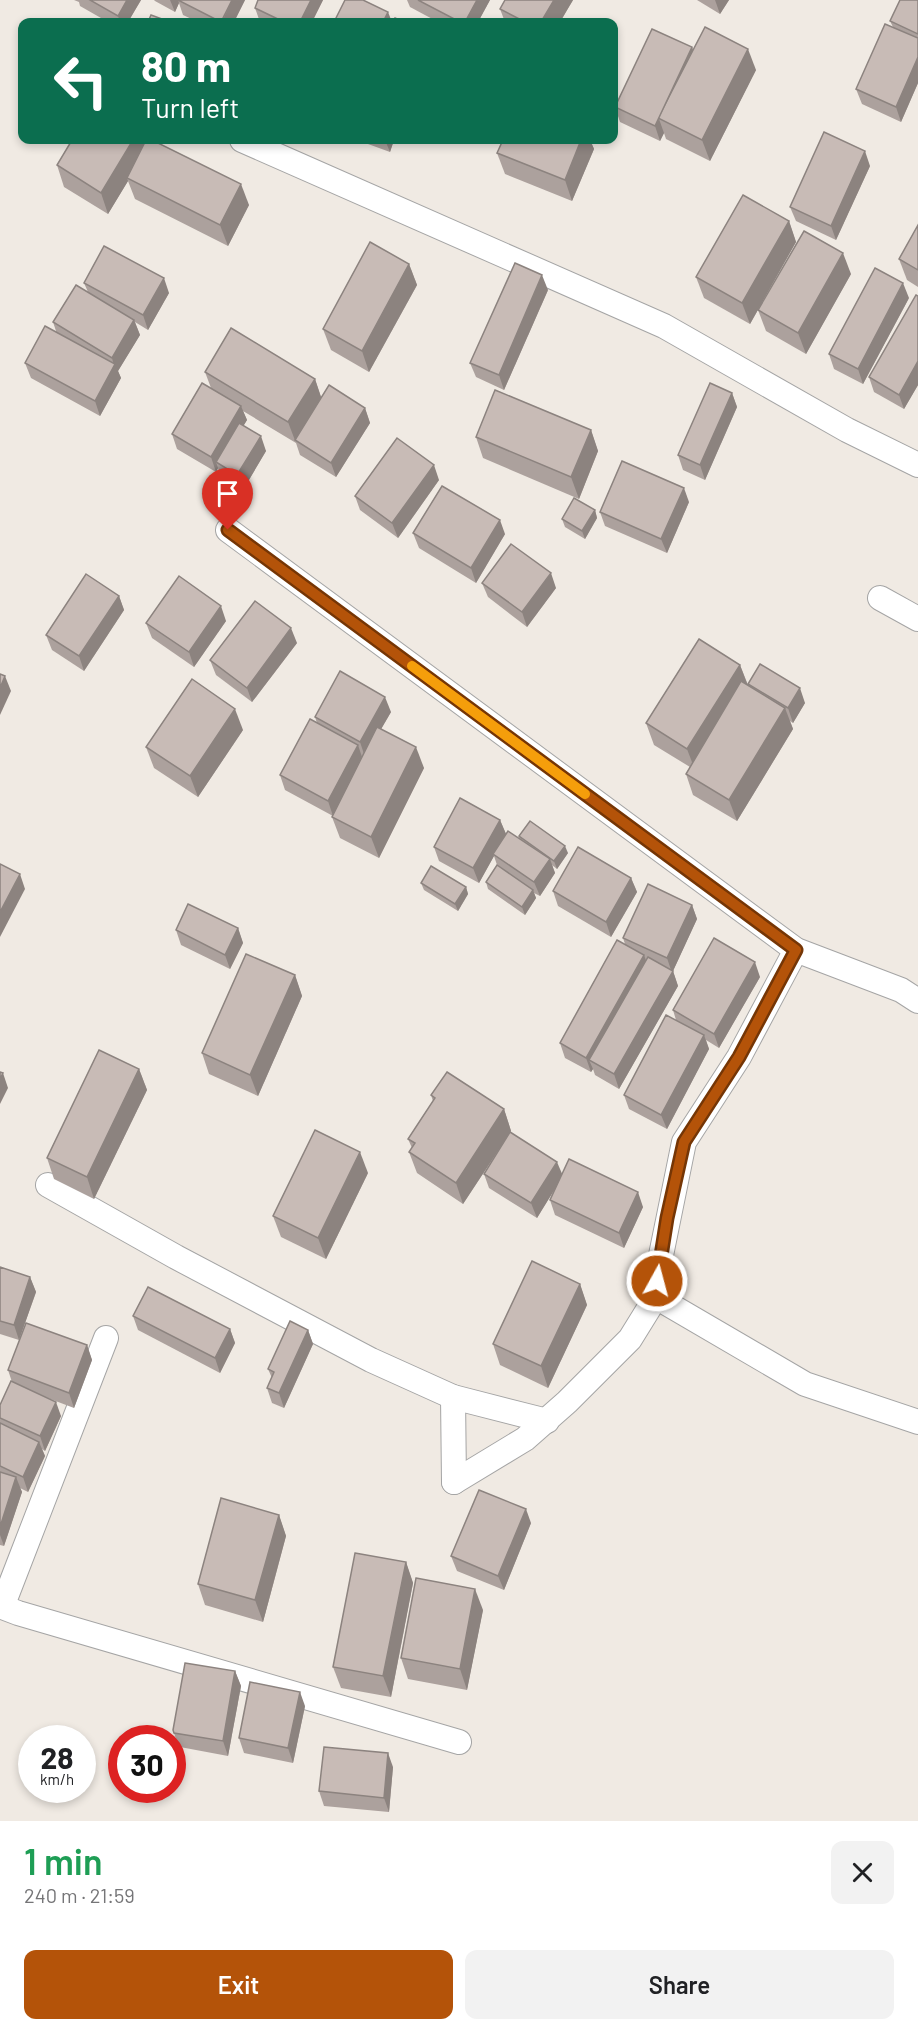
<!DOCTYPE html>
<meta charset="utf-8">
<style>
:root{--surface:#fff;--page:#f2f2f2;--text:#202124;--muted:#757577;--accent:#b45309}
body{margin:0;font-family:Barlow,sans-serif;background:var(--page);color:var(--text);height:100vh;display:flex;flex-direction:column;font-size:22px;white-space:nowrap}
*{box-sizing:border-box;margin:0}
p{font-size:20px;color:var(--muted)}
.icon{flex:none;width:33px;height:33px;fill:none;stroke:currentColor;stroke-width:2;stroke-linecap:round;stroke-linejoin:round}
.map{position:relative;height:1821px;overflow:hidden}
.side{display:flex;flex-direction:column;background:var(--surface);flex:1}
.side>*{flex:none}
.banner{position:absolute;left:18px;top:18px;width:600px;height:126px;border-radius:12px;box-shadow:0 3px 9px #0003;background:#0b6e4f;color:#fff;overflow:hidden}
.speed{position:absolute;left:18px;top:1725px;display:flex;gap:12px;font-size:30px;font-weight:700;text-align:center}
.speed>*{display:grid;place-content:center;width:78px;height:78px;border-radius:50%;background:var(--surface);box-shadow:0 3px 9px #0003;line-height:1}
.speed small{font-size:15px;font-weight:400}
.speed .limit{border:9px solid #d22;background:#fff;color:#111}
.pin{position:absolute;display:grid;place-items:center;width:51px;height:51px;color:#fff;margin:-62px -26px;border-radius:50% 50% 50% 0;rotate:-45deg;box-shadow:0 0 6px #0007}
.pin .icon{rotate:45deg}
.me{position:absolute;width:66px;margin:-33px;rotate:7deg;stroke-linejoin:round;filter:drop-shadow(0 0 4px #0008)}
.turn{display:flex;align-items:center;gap:21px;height:126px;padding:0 24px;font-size:27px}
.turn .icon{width:78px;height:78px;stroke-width:2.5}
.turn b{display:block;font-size:42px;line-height:51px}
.round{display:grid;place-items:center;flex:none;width:63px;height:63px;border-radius:12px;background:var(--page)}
.headline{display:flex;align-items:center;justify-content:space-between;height:102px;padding:0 24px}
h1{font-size:36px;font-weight:600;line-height:45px;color:#1e9e55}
.cta{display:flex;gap:12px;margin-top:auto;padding:12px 24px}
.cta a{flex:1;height:69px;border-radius:12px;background:var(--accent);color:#fff;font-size:24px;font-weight:600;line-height:69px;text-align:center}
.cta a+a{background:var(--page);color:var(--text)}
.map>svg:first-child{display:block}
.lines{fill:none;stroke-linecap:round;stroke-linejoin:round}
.minor-casing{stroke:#a5a5a5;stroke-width:26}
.minor{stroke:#fff;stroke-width:24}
.wall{fill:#aca19d}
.shaded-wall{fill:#8c837f}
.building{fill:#c8bbb6;stroke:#8c837f;stroke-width:1.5}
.route-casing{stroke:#753606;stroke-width:15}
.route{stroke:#b45309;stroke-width:10}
.slow{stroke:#f59e0b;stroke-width:10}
</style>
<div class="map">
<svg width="918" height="1821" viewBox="0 0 918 1821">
<rect width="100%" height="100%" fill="#f0eae3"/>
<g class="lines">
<g class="minor-casing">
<g id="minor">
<polyline points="242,140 664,326 847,430 918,465"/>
<polyline points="228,530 796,950 901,990 918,1001"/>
<polyline points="880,598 918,619"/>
<polyline points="48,1185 176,1257 371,1360 453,1397 547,1421"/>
<polyline points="656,1297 805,1384 918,1422"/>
<polyline points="453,1397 454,1482"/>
<polyline points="454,1482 525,1439 567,1402 630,1339 656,1297 659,1265 684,1142 739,1057 796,950"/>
<polyline points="0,1606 18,1613 459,1742"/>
<polyline points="2,1607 106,1338"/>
</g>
</g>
<use href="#minor" class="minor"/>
</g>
<g class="wall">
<polygon points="74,0 141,0 128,22 108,22 80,6 79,2"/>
<polygon points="154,0 245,0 234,22 198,22 183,15 179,3 175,12 155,1"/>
<polygon points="258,0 323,0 312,22 260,22 255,8"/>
<polygon points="407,0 490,0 478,22 438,22 410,7"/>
<polygon points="573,0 560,22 505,22 500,9"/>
<polygon points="697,0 729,0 720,14"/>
<polygon points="918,0 918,83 901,122 862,104 856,89 893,27 890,21"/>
<polygon points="692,47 693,50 756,70 710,161 666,139 664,133 660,141 620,122 615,107"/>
<polygon points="153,140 249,205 228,246 135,199 128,181 108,214 64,187 57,165"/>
<polygon points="366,140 394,140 390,152 368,144"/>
<polygon points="503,140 590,140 594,149 572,201 505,174 497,153"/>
<polygon points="870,166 836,240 796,221 790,207"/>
<polygon points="789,221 796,242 750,324 704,298 696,277"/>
<polygon points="918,225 918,287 907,280 899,259"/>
<polygon points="409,264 417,285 369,372 331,350 323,329"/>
<polygon points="851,274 806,354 766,331 758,310"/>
<polygon points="84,283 169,293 148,330 135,322 140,335 118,371 121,378 100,416 31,378 25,363 56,331 53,322 88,292"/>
<polygon points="548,290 504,390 476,377 470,363"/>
<polygon points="918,296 918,385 904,409 874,392 869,377"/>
<polygon points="909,298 863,384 834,369 829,354"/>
<polygon points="205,372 315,379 321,397 365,408 370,423 336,477 300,455 296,443 243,411 247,420 243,426 266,451 243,490 221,477 218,468 216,472 177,449 172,434 211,388"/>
<polygon points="732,393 737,407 705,480 683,470 678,455"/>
<polygon points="591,430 598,451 579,499 483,458 476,437"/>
<polygon points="439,480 398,538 360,510 355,496"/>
<polygon points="689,502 667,553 605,526 600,512"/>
<polygon points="595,510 597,518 585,539 565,527 562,519"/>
<polygon points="413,533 505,534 476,583 419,548"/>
<polygon points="482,583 556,588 527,627 488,597"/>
<polygon points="119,596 124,610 84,671 52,650 46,635"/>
<polygon points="226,621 194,667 152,638 146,623"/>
<polygon points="297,643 252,702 216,675 210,660"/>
<polygon points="740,665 748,685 749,686 748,684 805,703 793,723 790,721 793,729 737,821 693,795 686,774 690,767 654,745 646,723"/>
<polygon points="391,712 381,729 424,768 379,858 340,838 332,817 333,816 285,790 280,775 317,723 315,717"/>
<polygon points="243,730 198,797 154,768 146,747"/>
<polygon points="500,820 506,834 519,839 519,836 568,853 557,869 552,865 555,873 540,896 534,893 536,898 525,915 488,889 486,882 497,865 494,856 479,883 439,861 434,847"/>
<polygon points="631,878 637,892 611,937 558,906 553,891"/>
<polygon points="421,883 466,887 468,894 458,911 424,890"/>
<polygon points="692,905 697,919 673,971 678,986 619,1089 595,1075 593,1069 591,1072 565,1058 560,1043 625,944 623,938"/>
<polygon points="238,928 243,943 230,969 181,945 176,930"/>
<polygon points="295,975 302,996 258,1096 209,1074 202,1053"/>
<polygon points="760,977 719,1048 706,1040 709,1049 667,1129 629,1109 624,1095 676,1020 673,1010"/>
<polygon points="139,1069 147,1090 94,1199 54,1179 47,1158"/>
<polygon points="431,1095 504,1109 511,1131 510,1132 562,1174 643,1207 624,1248 555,1215 550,1200 555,1188 537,1218 489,1188 484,1174 498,1151 463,1204 417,1173 409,1152 412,1148 408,1139 433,1101"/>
<polygon points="368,1173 326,1259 281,1237 273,1216"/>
<polygon points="0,1267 30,1277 36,1292 19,1340 0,1334"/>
<polygon points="580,1284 587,1305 548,1388 500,1365 493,1344"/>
<polygon points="133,1316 230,1329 235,1343 220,1373 138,1330"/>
<polygon points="308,1330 313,1344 284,1408 272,1403 267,1388 272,1378 268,1369"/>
<polygon points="87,1345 92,1360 74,1408 45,1397 61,1416 45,1451 42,1449 45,1456 28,1492 20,1488 22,1492 4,1546 0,1545 0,1405 12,1382 8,1370"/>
<polygon points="279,1515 286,1536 263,1622 205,1605 198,1584"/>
<polygon points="531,1523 504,1590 457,1571 451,1556"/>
<polygon points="406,1562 413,1583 391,1697 341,1688 333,1667"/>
<polygon points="483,1610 467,1690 408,1679 401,1658"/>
<polygon points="235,1671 241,1686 228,1756 180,1747 178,1745 173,1730"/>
<polygon points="305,1706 293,1763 244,1753 239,1738"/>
<polygon points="393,1767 389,1812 324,1806 319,1791"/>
</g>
<g class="shaded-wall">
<polygon points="127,0 141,0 128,22 120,22 118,16"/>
<polygon points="170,0 181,0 178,0 179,3 175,12"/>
<polygon points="232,0 245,0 234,22 222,22"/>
<polygon points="311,0 323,0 312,22 300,22"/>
<polygon points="477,0 490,0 478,22 465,22"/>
<polygon points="554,0 573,0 560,22 541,22"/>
<polygon points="715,0 729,0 720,14"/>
<polygon points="388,12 392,22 383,22"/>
<polygon points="692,47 697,62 659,118"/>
<polygon points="748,49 756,70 710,161 702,140"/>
<polygon points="918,57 918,83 901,122 896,107"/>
<polygon points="659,119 664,133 660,141 655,126"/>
<polygon points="133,140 153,140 129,179 127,178 128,181 108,214 101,193"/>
<polygon points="385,140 394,140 390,152"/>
<polygon points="581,140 590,140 594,149 572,201 565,180"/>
<polygon points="865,151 870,166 836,240 831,226"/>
<polygon points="241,184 249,205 228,246 220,225"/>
<polygon points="789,221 796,242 750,324 742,303"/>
<polygon points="843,253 851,274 806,354 798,333"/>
<polygon points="409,264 417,285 369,372 362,351"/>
<polygon points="542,275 548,290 504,390 499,375"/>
<polygon points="164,278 169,293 148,330 143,315"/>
<polygon points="903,283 909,298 863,384 858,369"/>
<polygon points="134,320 140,335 118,371 121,378 100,416 95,401 114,366 112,358"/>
<polygon points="918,361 918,385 904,409 899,395"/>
<polygon points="315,379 322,400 295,440 296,443 288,422"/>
<polygon points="732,393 737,407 705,480 700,465"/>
<polygon points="241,406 247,420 220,465 216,462 218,468 216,472 211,457"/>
<polygon points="365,408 370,423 336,477 331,463"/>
<polygon points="591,430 598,451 579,499 571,477"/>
<polygon points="261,436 266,451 243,490 237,475"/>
<polygon points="434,465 439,480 398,538 392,523"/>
<polygon points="684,488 689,502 667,553 661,539"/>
<polygon points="595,510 597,518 585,539 582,531"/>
<polygon points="500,520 505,534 476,583 471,568"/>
<polygon points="551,573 556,588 527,627 522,612"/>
<polygon points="119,596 124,610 84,671 79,656"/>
<polygon points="221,606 226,621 194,667 189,652"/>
<polygon points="291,628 297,643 252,702 247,688"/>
<polygon points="740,665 748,686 695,770 687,749"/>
<polygon points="5,676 11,691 0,715 0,688"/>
<polygon points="800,688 805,703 793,723 788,708"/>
<polygon points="385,697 391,712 365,757 360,742"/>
<polygon points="785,708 793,729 737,821 729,800"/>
<polygon points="235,709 243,730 198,797 190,776"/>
<polygon points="358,745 363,760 333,816 328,801"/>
<polygon points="416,747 424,768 379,858 371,837"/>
<polygon points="500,820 506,834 493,854 494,856 479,883 473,868"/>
<polygon points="565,846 568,853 557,869 554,861"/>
<polygon points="550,859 555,873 540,896 534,882"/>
<polygon points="20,874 25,889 0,937 0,912"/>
<polygon points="631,878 637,892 611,937 606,922"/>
<polygon points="466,887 468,894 458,911 455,904"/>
<polygon points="533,890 536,898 525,915 522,907"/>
<polygon points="692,905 697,919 673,971 678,986 619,1089 614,1074 672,973 667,958"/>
<polygon points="238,928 243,943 230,969 225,955"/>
<polygon points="644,955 649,969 589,1060 593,1069 591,1072 586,1058"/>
<polygon points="755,962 760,977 719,1048 714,1034"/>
<polygon points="295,975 302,996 258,1096 250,1075"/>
<polygon points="704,1035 709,1049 667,1129 661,1115"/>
<polygon points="139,1069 147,1090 94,1199 87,1177"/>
<polygon points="3,1073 8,1088 0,1104 0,1079"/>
<polygon points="504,1109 511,1131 463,1204 456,1183"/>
<polygon points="360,1152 368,1173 326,1259 318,1238"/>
<polygon points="557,1162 563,1176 537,1218 531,1203"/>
<polygon points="638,1192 643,1207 624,1248 619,1233"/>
<polygon points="30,1277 36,1292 19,1340 14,1325"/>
<polygon points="580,1284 587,1305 548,1388 541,1366"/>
<polygon points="230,1329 235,1343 220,1373 215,1358"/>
<polygon points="308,1330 313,1344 284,1408 279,1393"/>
<polygon points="87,1345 92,1360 74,1408 69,1393"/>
<polygon points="56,1402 61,1416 45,1451 40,1436"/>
<polygon points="39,1442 45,1456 28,1492 23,1477"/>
<polygon points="16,1477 22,1492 4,1546 0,1535 0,1527"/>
<polygon points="526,1509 531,1523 504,1590 498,1576"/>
<polygon points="279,1515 286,1536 263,1622 255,1600"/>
<polygon points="406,1562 413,1583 391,1697 383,1676"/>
<polygon points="475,1589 483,1610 467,1690 460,1669"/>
<polygon points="235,1671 241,1686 228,1756 223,1741"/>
<polygon points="300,1692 305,1706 293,1763 288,1748"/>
<polygon points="388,1753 393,1767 389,1812 384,1798"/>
</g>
<g class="building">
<polygon points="90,0 127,0 118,16"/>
<polygon points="178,0 232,0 221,22"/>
<polygon points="258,0 311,0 300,22 284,22 255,8"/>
<polygon points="345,0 363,0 388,12 383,22 334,22"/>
<polygon points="418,0 477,0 465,22 460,22"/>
<polygon points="505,0 554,0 541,22 525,22 500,9"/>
<polygon points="900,0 918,0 918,34 890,21"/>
<polygon points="151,15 170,22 148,22"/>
<polygon points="395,18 404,22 392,22"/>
<polygon points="885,24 918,38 918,57 896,107 856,89"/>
<polygon points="705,27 748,49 702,140 658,118"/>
<polygon points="652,29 692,47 655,126 615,107"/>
<polygon points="824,132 865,151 831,226 790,207"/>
<polygon points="72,140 133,140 101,193 57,165"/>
<polygon points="146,140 152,140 241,184 220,225 127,178"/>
<polygon points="503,140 581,140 565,180 497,153"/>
<polygon points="743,195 789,221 742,303 696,277"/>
<polygon points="918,225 918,270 899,259"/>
<polygon points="804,231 843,253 798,333 758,310"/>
<polygon points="370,242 409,264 362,351 323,329"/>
<polygon points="104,246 164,278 143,315 84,283"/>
<polygon points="515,263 542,275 499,375 470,363"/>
<polygon points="875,268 903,283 858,369 829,354"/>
<polygon points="76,285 134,320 112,358 53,322"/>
<polygon points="916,295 918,296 918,361 899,395 869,377"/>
<polygon points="45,326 115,364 95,401 25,363"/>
<polygon points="231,328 315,379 288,422 205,372"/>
<polygon points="202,383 241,406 211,457 172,434"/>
<polygon points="710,383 732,393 700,465 678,455"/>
<polygon points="329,385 365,408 331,463 295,440"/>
<polygon points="495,390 591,430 571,477 476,437"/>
<polygon points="239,423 261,436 237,475 216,462"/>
<polygon points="397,438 434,465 392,523 355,496"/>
<polygon points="622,461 684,488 661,539 600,512"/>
<polygon points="442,486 500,520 471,568 413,533"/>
<polygon points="574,498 595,510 582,531 562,519"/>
<polygon points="511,544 551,573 522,612 482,583"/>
<polygon points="86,574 119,596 79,656 46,635"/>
<polygon points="179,576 221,606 189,652 146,623"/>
<polygon points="255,601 291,628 247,688 210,660"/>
<polygon points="699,639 740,665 687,749 646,723"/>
<polygon points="760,664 800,688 788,708 748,684"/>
<polygon points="340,671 385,697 360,742 315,717"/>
<polygon points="0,674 5,676 0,688"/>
<polygon points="192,679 235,709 190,776 146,747"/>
<polygon points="741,681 785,708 729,800 686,774"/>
<polygon points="310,719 358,745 328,801 280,775"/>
<polygon points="377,727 416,747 371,837 332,817"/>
<polygon points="460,798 500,820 473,868 434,847"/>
<polygon points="530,821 565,846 554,861 519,836"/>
<polygon points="508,831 550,859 534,882 493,854"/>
<polygon points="578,847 631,878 606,922 553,891"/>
<polygon points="0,864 20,874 0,912"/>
<polygon points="497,865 533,890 522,907 486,882"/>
<polygon points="431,866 466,887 455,904 421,883"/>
<polygon points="648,884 692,905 667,958 623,938"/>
<polygon points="188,904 238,928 225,955 176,930"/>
<polygon points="714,938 755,962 714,1034 673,1010"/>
<polygon points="617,940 644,955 586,1058 560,1043"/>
<polygon points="246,954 295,975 250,1075 202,1053"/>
<polygon points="648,957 673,971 614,1074 589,1060"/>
<polygon points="666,1015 704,1035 661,1115 624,1095"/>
<polygon points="99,1050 139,1069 87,1177 47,1158"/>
<polygon points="0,1072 3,1073 0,1079"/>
<polygon points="447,1072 504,1109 456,1183 409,1152 415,1143 408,1139 435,1098 431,1095"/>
<polygon points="315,1130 360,1152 318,1238 273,1216"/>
<polygon points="510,1132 557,1162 531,1203 484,1174"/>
<polygon points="569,1159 638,1192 619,1233 550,1200"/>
<polygon points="532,1261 580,1284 541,1366 493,1344"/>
<polygon points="0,1267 30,1277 14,1325 0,1321"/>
<polygon points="148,1287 230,1329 215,1358 133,1316"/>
<polygon points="290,1321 308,1330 279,1393 267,1388 274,1372 268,1369"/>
<polygon points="26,1323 87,1345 69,1393 8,1370"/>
<polygon points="11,1381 56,1402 40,1436 0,1418 0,1405"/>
<polygon points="0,1423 39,1442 23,1477 0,1466"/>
<polygon points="0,1472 16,1477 0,1527"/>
<polygon points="479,1490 526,1509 498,1576 451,1556"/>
<polygon points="221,1498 279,1515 255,1600 198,1584"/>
<polygon points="355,1553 406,1562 383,1676 333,1667"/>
<polygon points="416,1578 475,1589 460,1669 401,1658"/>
<polygon points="185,1663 235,1671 223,1741 174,1733 173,1730"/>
<polygon points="250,1682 300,1692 288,1748 239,1738"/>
<polygon points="324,1747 388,1753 384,1798 319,1791"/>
</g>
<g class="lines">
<g class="route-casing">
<polyline id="route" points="228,530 796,950 739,1057 684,1142 667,1218 657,1281"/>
</g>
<use href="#route" class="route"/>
<polyline class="slow" points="412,666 585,794"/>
</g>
</svg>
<div class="speed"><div>28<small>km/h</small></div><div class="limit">30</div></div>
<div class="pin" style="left:228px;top:530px;background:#d93025"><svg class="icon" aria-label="arrive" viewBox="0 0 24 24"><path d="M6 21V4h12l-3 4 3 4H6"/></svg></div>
<svg class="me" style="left:657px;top:1281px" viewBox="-20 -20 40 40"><circle r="17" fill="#b45309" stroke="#fff" stroke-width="3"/><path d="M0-11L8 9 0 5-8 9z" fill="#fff"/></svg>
<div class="banner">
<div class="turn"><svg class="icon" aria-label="left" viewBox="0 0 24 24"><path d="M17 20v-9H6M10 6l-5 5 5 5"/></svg><div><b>80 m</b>Turn left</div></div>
</div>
</div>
<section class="side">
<div class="headline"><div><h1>1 min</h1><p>240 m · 21:59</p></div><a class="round"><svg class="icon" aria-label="close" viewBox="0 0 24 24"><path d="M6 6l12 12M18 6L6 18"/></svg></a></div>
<div class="cta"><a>Exit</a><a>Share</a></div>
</section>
